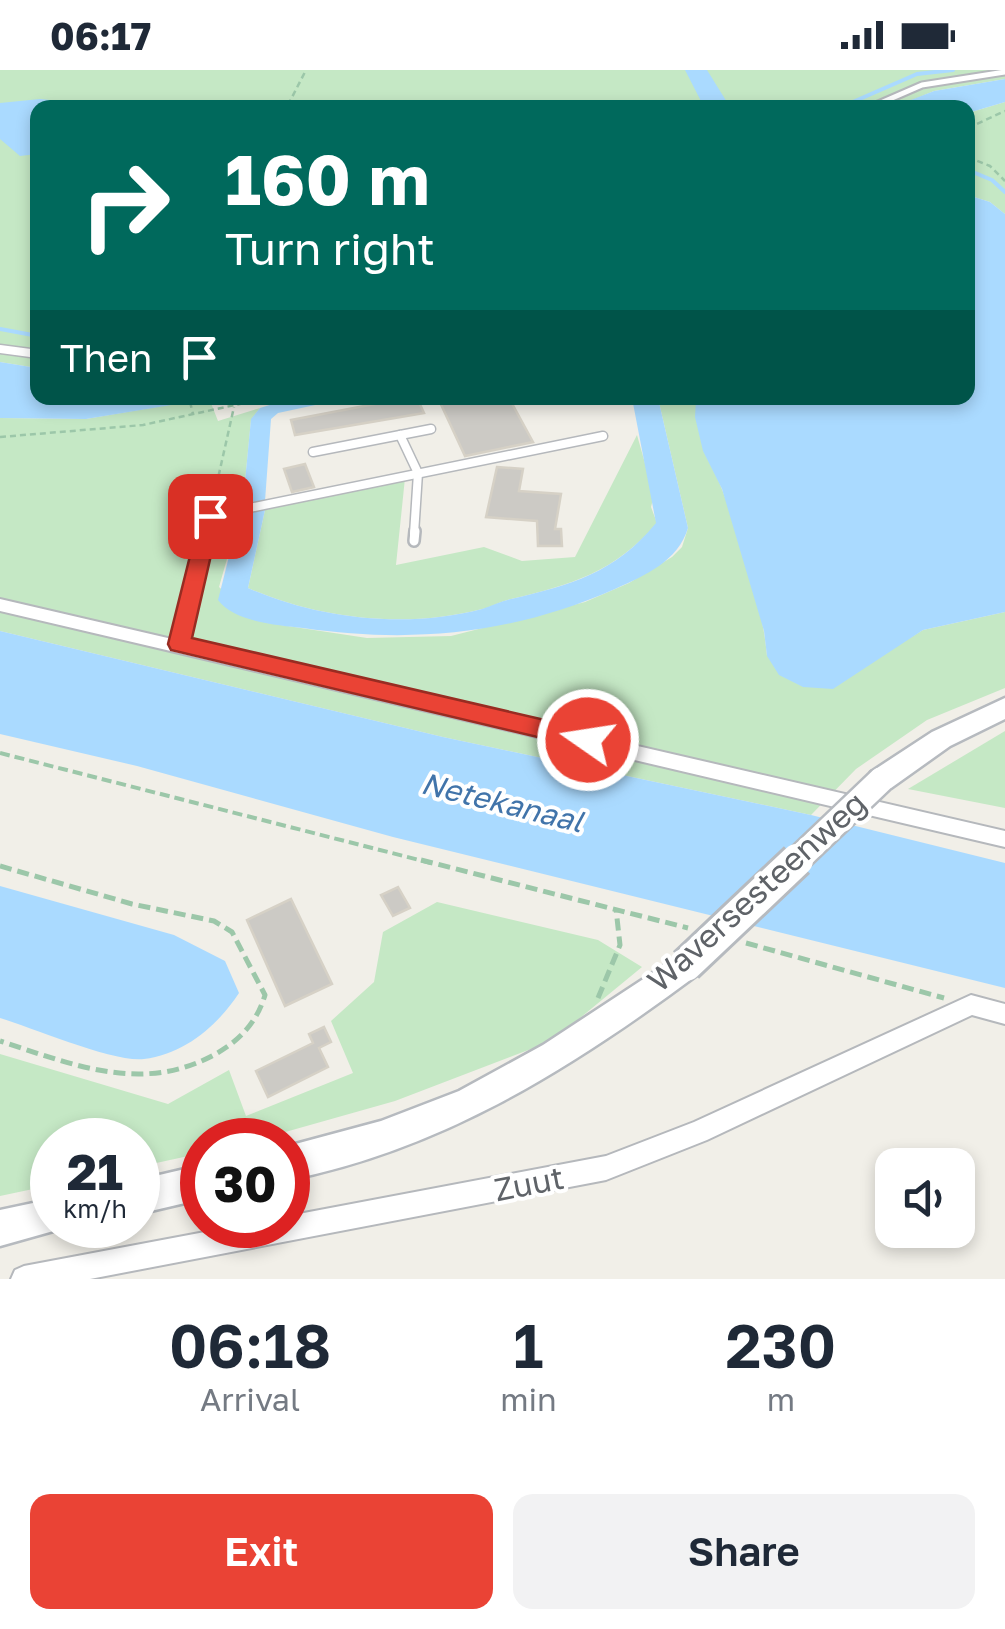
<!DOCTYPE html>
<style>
:root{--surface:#fff;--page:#f2f2f3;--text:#1f2937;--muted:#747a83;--accent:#ea4335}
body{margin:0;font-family:"Golos Text",sans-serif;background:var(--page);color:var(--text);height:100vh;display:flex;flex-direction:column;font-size:38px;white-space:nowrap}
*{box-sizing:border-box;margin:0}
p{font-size:32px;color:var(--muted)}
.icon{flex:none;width:55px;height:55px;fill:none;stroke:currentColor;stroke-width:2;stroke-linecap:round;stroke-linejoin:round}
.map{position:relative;height:1209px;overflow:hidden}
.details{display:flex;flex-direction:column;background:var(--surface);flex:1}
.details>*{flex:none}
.guide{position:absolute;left:30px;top:30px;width:945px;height:305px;border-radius:20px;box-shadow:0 5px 15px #0003;background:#00695c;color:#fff;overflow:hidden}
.buttons{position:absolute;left:875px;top:1078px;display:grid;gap:20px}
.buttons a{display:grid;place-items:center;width:100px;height:100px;border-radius:20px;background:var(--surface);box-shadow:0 5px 15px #0003;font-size:50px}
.speed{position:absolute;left:30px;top:1048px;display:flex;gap:20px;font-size:50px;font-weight:700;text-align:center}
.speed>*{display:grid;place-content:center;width:130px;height:130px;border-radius:50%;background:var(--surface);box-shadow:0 5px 15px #0003;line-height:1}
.speed small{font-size:25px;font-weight:400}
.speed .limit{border:15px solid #d22;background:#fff;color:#111}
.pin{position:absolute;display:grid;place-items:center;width:85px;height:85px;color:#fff;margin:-42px;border-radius:20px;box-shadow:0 5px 15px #0006}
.me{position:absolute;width:110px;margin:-55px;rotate:283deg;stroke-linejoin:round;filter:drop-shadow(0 0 8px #0008)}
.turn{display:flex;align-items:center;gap:35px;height:210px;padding:0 30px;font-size:45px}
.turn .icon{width:130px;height:130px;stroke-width:2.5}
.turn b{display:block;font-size:70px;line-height:85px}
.then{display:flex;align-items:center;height:95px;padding:0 30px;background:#0003;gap:20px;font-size:38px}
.eta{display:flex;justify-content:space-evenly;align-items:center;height:170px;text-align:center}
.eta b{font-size:60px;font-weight:600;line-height:70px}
.action{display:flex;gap:20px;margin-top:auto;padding:20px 30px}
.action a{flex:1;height:115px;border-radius:20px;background:var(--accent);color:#fff;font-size:40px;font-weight:600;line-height:115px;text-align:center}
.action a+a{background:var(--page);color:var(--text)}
.status{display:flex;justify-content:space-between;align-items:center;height:70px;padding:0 50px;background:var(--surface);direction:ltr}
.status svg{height:28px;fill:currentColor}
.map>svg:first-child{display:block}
.green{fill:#c5e8c5}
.water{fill:#aadaff}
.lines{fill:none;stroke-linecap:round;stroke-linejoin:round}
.stream{stroke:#aadaff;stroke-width:4}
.building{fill:#cccac5;stroke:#d6d1c6;stroke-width:2.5}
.service-far2-casing{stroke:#b5b8bc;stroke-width:9}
.service-far1-casing{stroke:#b5b8bc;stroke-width:11}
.service-casing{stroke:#b5b8bc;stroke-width:14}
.minor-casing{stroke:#b5b8bc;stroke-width:4}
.secondary-casing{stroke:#b6babf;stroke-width:5}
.path-far2{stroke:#9cc7a9;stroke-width:2.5;stroke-dasharray:6 4;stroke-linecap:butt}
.path-far1{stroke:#9cc7a9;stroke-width:4;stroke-dasharray:10 5;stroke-linecap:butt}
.path{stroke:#9cc7a9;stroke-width:5;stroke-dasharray:12 6;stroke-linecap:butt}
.service-far2{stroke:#fff;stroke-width:5}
.service-far1{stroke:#fff;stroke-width:8}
.service{stroke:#fff;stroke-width:9}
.minor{fill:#fff;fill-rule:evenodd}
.secondary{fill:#fff;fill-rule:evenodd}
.secondary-bridge-far1-casing{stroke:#b6babf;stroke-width:30;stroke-linecap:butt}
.secondary-bridge-casing{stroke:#b6babf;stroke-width:38;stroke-linecap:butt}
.secondary-bridge-far1{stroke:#fff;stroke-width:25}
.secondary-bridge{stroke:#fff;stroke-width:32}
.route{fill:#ea4335;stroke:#982c22;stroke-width:2.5}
.labels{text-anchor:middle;stroke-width:8;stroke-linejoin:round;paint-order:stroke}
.water-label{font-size:30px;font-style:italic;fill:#4174aa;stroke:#fff}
.near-street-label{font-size:32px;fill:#5f6368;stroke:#fff}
</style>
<div class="status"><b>06:17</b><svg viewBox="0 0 49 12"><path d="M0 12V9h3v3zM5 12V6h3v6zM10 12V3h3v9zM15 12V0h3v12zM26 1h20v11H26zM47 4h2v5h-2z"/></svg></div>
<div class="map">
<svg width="1005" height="1209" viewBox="0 0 1005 1209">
<rect width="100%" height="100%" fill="#f1efe8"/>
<g class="green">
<polygon points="0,0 1005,0 1005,9 934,21 893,38 38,38 37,298 0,292"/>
<polygon points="1005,32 1005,144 990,132 968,125 968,43"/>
<path d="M209,328L218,351L260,338L251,350L243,432L212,435L208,452L240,443L219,517L253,549L281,555L367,568L451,566L585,532L629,513L672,487L682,477L688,458L658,328H697C692,362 712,391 723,422C743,472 762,533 767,586L878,587L923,560L1005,542V618L927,650L856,699L811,745L443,667L0,561V348L86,349Z"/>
<path d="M637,365L654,425L651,437L657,453C615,502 571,515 511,529C501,531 492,537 482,539C406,559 319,549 248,518L265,440L405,408L396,495L484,477L522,491L575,487Z"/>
<polygon points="1005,661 1005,738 908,719"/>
<polygon points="437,832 598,870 642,897 552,971 395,1031 257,1070 202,1070 202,1083 138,1097 138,1070 52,1070 52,1115 0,1126 0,984 168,1034 229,1000 246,1046 353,1003 331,951 374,912 383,862"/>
</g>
<g class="water">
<polygon points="685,0 707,0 730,37 704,37"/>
<polygon points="1005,9 1005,32 968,43 968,38 893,37 934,21"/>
<polygon points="40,29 70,32 59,37 38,38 37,84 20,86 0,69 0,33"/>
<polygon points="968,125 990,132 1005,144 1005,542 923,560 833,619 803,617 779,605 767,586 764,561 722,419 703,381 695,347 696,330 968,328"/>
<polygon points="0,292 37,298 38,328 214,328 86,349 0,348"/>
<polygon points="292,328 348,328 278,343 271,349 265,431 243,432 251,349 260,338"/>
<path d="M632,328H658L688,458C678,491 646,505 615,519C513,564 413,574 303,558C277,555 234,552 218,530L240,443L265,440L248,518C319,549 406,559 482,539C492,536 501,531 511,529C571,515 615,503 656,453Z"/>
<polygon points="0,561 443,667 811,745 1005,793 1005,918 393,767 137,696 0,664"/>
<path d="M0,816L174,865L225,891L239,923C218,955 185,984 144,989C115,993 33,958 0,948Z"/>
</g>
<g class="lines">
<g class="stream">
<polyline points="839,38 917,4 953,0"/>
<polyline points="968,100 992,110 1005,122"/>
<polyline points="0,259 38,266"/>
</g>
</g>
<g class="building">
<polygon points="406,328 417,328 424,343 295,365 291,350"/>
<polygon points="438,328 509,328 533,372 465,386"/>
<polygon points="305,394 314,417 292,422 284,399"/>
<polygon points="497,397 523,399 519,421 561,424 555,459 561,459 562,476 538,476 537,451 486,447"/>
<polygon points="398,817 410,838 393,846 381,825"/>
<polygon points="291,829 332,914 285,936 247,850"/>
<polygon points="324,957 331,972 319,978 328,997 268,1027 256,1001 313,973 309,964"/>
</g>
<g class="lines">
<g class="service-far2-casing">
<polyline id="service-far2" points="869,38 922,15 1005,2"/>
</g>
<g class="service-far1-casing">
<g id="service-far1">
<polyline points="0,279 38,284"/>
<polyline points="400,365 418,403 414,464"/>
<polyline points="313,382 431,359"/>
<polyline points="210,446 603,366"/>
</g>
</g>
<g class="service-casing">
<polyline id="service" points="414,471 415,461"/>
</g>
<g class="minor-casing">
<g id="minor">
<polygon points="210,441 218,446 188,572 1005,761 1005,777 0,541 0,529 172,569 202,446"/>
<polygon points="971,925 1005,934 1005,954 972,945 707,1070 606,1110 90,1209 11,1209 15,1200 24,1196 242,1155 288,1155 288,1146 606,1086 694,1052"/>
</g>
</g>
<g class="secondary-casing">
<g id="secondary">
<polygon points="1005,628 1005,649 950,676 891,718 881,721 871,718 868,710 871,702 932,662"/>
<path d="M686,881L697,885L701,895L697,905C572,998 443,1079 288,1110V1076L381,1051L459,1021L543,975Z"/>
<polygon points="202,1095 202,1129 138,1144 138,1110"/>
<polygon points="52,1129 52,1155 66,1155 64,1158 0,1176 0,1140"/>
</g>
</g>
<g class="path-far2">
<polyline points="288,35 306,0"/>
<polyline points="968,58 1005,41"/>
<polyline points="968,87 990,96 1005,111"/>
<polyline points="190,332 193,344"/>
<polyline points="0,367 143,355 267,328"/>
<polyline points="212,435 234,337"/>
</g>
<polyline class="path-far1" points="0,683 431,793"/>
<g class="path">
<polyline points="421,790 688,858"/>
<path d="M0,796L132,834L214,851L232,862L265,925C256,955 237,973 210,987C139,1023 71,994 0,971"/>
<polyline points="746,873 944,928"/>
<polyline points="598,928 620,875 616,839"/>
</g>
<use href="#service-far2" class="service-far2"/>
<use href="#service-far1" class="service-far1"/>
<use href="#service" class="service"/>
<use href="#minor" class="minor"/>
<use href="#secondary" class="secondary"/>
<g class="secondary-bridge-far1-casing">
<polyline id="secondary-bridge-far1" points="794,793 881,710"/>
</g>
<g class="secondary-bridge-casing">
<polyline id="secondary-bridge" points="686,895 797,790"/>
</g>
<use href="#secondary-bridge-far1" class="secondary-bridge-far1"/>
<use href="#secondary-bridge" class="secondary-bridge"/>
</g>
<polygon class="route" points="210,439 220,446 192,568 588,660 596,663 600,670 596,676 588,679 171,580 168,574 200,446"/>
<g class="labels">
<g class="water-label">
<text transform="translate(502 733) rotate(14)" y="10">Netekanaal</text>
</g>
<g class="near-street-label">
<text transform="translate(757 822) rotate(-42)" y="11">Waversesteenweg</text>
<text transform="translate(529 1114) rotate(-11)" y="11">Zuut</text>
</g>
</g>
</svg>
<div class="buttons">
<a><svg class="icon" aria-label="sound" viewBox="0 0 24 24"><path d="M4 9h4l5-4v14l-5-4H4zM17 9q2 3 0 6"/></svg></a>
</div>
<div class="speed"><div>21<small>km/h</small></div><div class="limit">30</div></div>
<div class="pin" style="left:210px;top:446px;background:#d93025"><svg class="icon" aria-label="arrive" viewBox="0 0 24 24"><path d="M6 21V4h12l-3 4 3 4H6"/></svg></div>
<svg class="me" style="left:588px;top:670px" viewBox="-20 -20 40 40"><circle r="17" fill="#ea4335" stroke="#fff" stroke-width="3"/><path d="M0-11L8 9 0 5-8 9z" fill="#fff"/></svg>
<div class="guide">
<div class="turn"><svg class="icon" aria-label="right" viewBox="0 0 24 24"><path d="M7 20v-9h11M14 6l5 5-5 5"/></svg><div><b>160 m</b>Turn right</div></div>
<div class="then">Then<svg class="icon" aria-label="arrive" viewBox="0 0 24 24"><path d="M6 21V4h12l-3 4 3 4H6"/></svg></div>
</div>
</div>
<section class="details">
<div class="eta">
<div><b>06:18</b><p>Arrival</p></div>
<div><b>1</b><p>min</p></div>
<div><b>230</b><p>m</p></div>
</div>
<div class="action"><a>Exit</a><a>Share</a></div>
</section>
